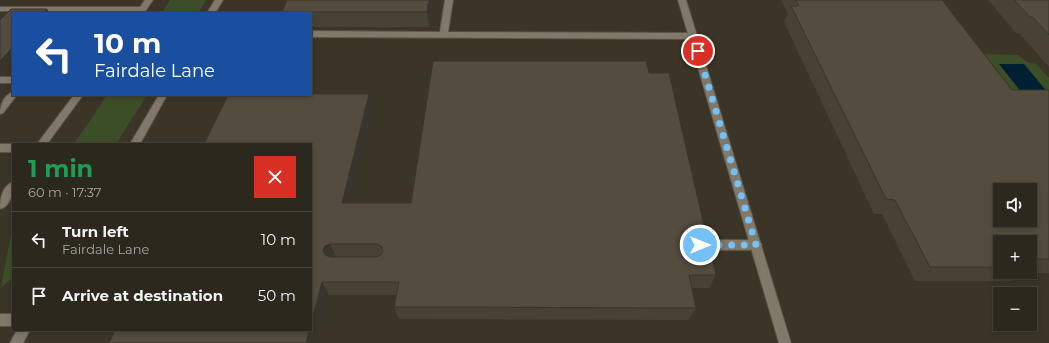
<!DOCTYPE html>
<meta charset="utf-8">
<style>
:root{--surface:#2c281e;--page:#343027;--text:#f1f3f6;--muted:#a6a6a4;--line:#48443c}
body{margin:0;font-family:Montserrat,sans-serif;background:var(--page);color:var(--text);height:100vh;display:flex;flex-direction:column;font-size:15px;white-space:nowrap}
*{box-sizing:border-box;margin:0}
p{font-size:13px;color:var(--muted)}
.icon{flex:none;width:22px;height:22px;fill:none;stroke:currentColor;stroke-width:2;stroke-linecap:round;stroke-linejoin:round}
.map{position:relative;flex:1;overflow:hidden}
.sheet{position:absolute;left:12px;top:143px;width:300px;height:188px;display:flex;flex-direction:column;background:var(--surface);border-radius:0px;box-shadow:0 2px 6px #0003,0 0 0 1px var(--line)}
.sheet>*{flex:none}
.hud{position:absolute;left:12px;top:12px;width:300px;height:84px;border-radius:0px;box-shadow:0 2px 6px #0003,0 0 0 1px var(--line);background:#1a4fa0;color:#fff;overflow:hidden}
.buttons{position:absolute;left:993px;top:183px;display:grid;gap:8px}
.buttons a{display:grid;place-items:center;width:44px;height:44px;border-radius:0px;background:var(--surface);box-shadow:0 2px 6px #0003,0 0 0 1px var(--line);font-size:20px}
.pin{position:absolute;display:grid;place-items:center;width:34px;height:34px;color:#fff;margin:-17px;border:2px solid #fff;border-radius:50%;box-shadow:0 1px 4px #0007}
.me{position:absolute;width:44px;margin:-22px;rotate:90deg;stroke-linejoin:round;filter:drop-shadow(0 0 3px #0008)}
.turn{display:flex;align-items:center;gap:14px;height:84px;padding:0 16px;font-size:18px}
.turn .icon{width:52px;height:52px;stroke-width:2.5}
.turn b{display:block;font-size:28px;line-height:34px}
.round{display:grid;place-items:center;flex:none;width:42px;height:42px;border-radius:0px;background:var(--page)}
.summary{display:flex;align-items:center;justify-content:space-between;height:68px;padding:0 16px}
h1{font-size:24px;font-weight:700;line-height:30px;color:#1e9e55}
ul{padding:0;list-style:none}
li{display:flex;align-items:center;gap:12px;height:56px;padding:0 16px;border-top:1px solid var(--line)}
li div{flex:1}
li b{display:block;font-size:15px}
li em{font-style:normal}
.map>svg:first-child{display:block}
.green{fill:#3b4e28}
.water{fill:#001f32}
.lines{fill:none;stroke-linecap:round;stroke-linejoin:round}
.service-casing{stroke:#595348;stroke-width:2}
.minor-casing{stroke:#595348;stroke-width:2}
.secondary-casing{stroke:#595348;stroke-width:2}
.service{fill:#80796a;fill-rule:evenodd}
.minor{fill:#80796a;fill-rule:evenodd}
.secondary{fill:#80796a;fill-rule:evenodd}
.wall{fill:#474136;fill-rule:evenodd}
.shaded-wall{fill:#3a352c}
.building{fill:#534c3f;stroke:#3a352c;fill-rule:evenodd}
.route{stroke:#75c0f6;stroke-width:7;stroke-dasharray:0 12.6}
</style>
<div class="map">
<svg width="1049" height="343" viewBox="0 0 1049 343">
<rect width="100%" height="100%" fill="#3b3528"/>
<g class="green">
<polygon points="170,0 206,0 198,13 162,13"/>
<polygon points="980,54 1018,55 1027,62 1036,64 1049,78 1049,114 1024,114"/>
<polygon points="107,95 147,95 116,144 74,144"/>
<polygon points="13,235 13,277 1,288 10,239"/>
</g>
<polygon class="water" points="999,64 1024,64 1049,94 1026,98"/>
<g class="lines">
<g class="service-casing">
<g id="service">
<polygon points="445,0 453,0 448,32 693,33 697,36 693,39 311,37 311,31 440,32"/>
<polygon points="0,7 142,7 146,9 142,11 0,11"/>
<rect x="0" y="77" width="13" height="6"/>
<path d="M13,92V95H17L3,113L0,114C0,105 4,95 13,92Z"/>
<rect x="0" y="144" width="13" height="8"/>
<polygon points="699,240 756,240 760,242 762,245 760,248 756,250 699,250 695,248 693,245 695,242"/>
</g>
</g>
<g class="minor-casing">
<polygon id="minor" points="678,0 686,0 791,343 779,343"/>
</g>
<g class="secondary-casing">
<g id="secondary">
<polygon points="145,0 153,0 144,13 136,13"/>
<polygon points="215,0 223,0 215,13 207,13"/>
<polygon points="74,95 83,95 47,144 37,144"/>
<polygon points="159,95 167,95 140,144 130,144"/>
<path d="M13,182C13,192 11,206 0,209C0,199 2,186 13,182Z"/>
<rect x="0" y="314" width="13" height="12"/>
<polygon points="17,330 30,330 23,343 10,343"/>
</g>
</g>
<use href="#service" class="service"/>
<use href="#minor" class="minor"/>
<use href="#secondary" class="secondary"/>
</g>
<g class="wall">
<polygon points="434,0 429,27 311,27 311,13 282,13 282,12"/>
<path d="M781,0H942L1012,90H1049V273H1022L1011,281H915L882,214H874L784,22L788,14ZM1000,242H1030V272H1000Z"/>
<polygon points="988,0 1049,0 1049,67 1019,33 1016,33"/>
<polygon points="649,73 700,235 716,275 709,288 692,288 696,308 689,320 399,319 394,307 396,295 329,295 318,343 109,343 369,94 374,109 351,203 411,203"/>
</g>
<g class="shaded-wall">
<polygon points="429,0 434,0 429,27 427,12"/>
<polygon points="47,9 50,13 44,13"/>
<polygon points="13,47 13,60 0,75 0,61"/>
<polygon points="369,94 374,109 348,217 342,203"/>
<polygon points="704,225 698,239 694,241 700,227"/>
<polygon points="330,244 337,258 332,259 325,255 323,250 325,246"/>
<polygon points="322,282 329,295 318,343 306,343 309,330 311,330 311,324"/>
</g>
<g class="building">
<polygon points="287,0 429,0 427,12 282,12"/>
<path d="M796,0H942L1012,90H1049V259H1030V242H1000V267H930L895,200L886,199L791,6H799ZM1000,190H1030V220H1000Z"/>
<polygon points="1014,0 1049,0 1049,35 1033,17 1030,17"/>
<polygon points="11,9 47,9 44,13 13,13 13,47 0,61 0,20"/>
<path d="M433,61H646L649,73H669L704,225L700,227L698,232L700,236L707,238L716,275H689L696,308L394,307L399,282H322L311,324V144H204L228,95H311V94H369L342,203H411ZM330,244H376L381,246L383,251L381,255L376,257H330L325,255L323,250L325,246Z"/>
<polygon points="115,330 309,330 306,343 109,343"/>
</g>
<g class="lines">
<polyline class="route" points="698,51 756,245 700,245"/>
</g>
</svg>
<div class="buttons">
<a><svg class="icon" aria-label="sound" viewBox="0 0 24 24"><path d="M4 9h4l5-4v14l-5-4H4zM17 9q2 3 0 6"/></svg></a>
<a>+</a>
<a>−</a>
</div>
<div class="pin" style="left:698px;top:51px;background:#d93025"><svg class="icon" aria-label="arrive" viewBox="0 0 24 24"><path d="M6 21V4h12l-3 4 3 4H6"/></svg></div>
<svg class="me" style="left:700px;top:245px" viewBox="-20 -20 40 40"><circle r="17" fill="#75c0f6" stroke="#fff" stroke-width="3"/><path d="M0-11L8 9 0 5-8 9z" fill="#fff"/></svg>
<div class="hud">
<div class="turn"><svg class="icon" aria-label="left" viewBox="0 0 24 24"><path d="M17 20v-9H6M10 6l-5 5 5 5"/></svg><div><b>10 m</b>Fairdale Lane</div></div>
</div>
<section class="sheet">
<div class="summary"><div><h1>1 min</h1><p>60 m · 17:37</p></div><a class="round" style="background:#d93025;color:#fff"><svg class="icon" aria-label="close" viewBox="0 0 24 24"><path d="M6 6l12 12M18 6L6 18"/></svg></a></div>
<ul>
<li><svg class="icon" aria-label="left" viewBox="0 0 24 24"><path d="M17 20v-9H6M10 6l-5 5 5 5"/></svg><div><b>Turn left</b><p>Fairdale Lane</p></div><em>10 m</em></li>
<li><svg class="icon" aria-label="arrive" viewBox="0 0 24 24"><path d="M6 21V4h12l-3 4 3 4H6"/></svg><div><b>Arrive at destination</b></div><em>50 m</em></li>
</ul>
</section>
</div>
